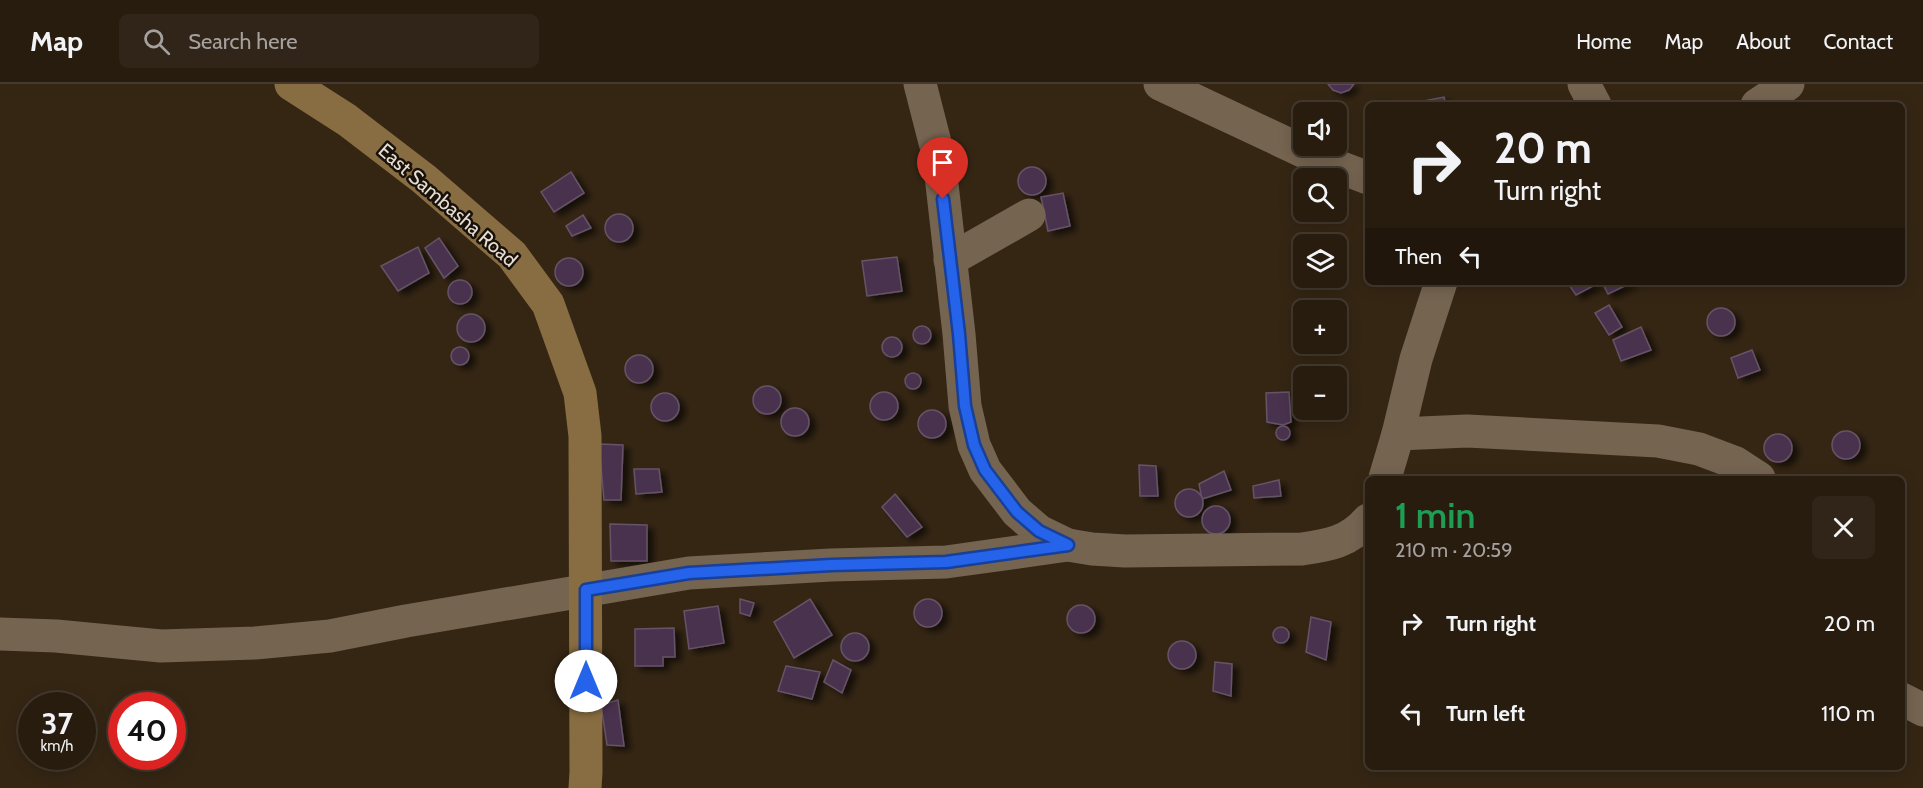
<!DOCTYPE html>
<meta charset="utf-8">
<style>
:root{--surface:#281c0f;--page:#302518;--text:#f1f3f6;--muted:#a5a19e;--line:#443a2f}
body{margin:0;font-family:Cabin,sans-serif;background:var(--page);color:var(--text);height:100vh;display:flex;flex-direction:column;font-size:22px;white-space:nowrap}
*{box-sizing:border-box;margin:0}
p{font-size:20px;color:var(--muted)}
.icon{flex:none;width:33px;height:33px;fill:none;stroke:currentColor;stroke-width:2;stroke-linecap:round;stroke-linejoin:round}
.map{position:relative;flex:1;overflow:hidden}
.details{position:absolute;left:1365px;top:392px;width:540px;height:294px;display:flex;flex-direction:column;background:var(--surface);border-radius:9px;box-shadow:0 3px 15px #0003,0 0 0 2px var(--line)}
.details>*{flex:none}
.banner{position:absolute;left:1365px;top:18px;width:540px;height:183px;border-radius:9px;box-shadow:0 3px 15px #0003,0 0 0 2px var(--line);background:#281c0f;color:var(--text);overflow:hidden}
.buttons{position:absolute;left:1293px;top:18px;display:grid;gap:12px}
.buttons a{display:grid;place-items:center;width:54px;height:54px;border-radius:9px;background:var(--surface);box-shadow:0 3px 15px #0003,0 0 0 2px var(--line);font-size:30px}
.speed{position:absolute;left:18px;top:608px;display:flex;gap:12px;font-size:30px;font-weight:700;text-align:center}
.speed>*{display:grid;place-content:center;width:78px;height:78px;border-radius:50%;background:var(--surface);box-shadow:0 3px 15px #0003,0 0 0 2px var(--line);line-height:1}
.speed small{font-size:15px;font-weight:400}
.speed .limit{border:9px solid #d22;background:#fff;color:#111}
.pin{position:absolute;display:grid;place-items:center;width:51px;height:51px;color:#fff;margin:-62px -26px;border-radius:50% 50% 50% 0;rotate:-45deg;box-shadow:0 0 6px #0007}
.pin .icon{rotate:45deg}
.me{position:absolute;width:66px;margin:-33px;rotate:0deg;stroke-linejoin:round;filter:drop-shadow(0 0 4px #0008)}
.turn{display:flex;align-items:center;gap:21px;height:126px;padding:0 30px;font-size:27px}
.turn .icon{width:78px;height:78px;stroke-width:2.5}
.turn b{display:block;font-size:42px;line-height:51px}
.then{display:flex;align-items:center;height:57px;padding:0 30px;background:#0003;gap:12px;font-size:22px}
.round{display:grid;place-items:center;flex:none;width:63px;height:63px;border-radius:9px;background:var(--page)}
.summary{display:flex;align-items:center;justify-content:space-between;height:102px;padding:0 30px}
h1{font-size:36px;font-weight:600;line-height:45px;color:#1e9e55}
ul{padding:0;list-style:none}
li{display:flex;align-items:center;gap:18px;height:90px;padding:0 30px}
li div{flex:1}
li b{display:block;font-size:22px}
li em{font-style:normal}
header{display:flex;align-items:center;gap:36px;box-sizing:border-box;height:84px;padding:0 30px;background:var(--surface);border-bottom:2px solid var(--line)}
header strong{font-size:28px}
nav{display:flex;gap:33px;margin-inline-start:auto;font-size:21px}
.search{width:420px;height:54px;background:var(--page);display:flex;align-items:center;gap:15px;box-sizing:border-box;padding:0 21px;border-radius:9px;color:var(--muted);font-size:22px}
.map>svg:first-child{display:block}
.building{fill:#4a324d;stroke:#655367;stroke-width:1.5;filter:url(#shadow)}
.lines{fill:none;stroke-linecap:round;stroke-linejoin:round}
.street{stroke:#756450;stroke-width:33}
.secondary{stroke:#896d42;stroke-width:33}
.route-casing{stroke:#184099;stroke-width:15}
.route{stroke:#2563eb;stroke-width:10}
.labels{text-anchor:middle;stroke-width:5;stroke-linejoin:round;paint-order:stroke}
.street-label{font-size:20px;fill:#e7ddd2;stroke:#171109}
</style>
<header>
<strong>Map</strong>
<div class="search"><svg class="icon" aria-label="search" viewBox="0 0 24 24"><circle cx="10" cy="10" r="6"/><path d="M15 15l6 6"/></svg>Search here</div>
<nav><a>Home</a><a>Map</a><a>About</a><a>Contact</a></nav>
</header>
<div class="map">
<svg width="1923" height="704" viewBox="0 0 1923 704">
<defs>
<filter id="shadow"><feDropShadow dx="6" dy="4" stdDeviation="3" flood-color="#0009"/></filter>
</defs>
<rect width="100%" height="100%" fill="#352614"/>
<g class="building">
<polygon points="1328,0 1354,0 1349,6 1341,9 1333,6"/>
<polygon points="1444,13 1446,21 1419,21 1418,18"/>
<polygon points="1376,17 1381,17 1388,21 1369,21"/>
<polygon points="1368,22 1368,39 1365,31"/>
<circle cx="1032" cy="97" r="14"/>
<polygon points="571,88 584,109 554,128 541,108"/>
<polygon points="1063,109 1070,142 1048,147 1041,113"/>
<circle cx="619" cy="144" r="14"/>
<polygon points="583,131 591,144 572,152 566,142"/>
<polygon points="439,154 458,182 444,194 425,164"/>
<polygon points="418,163 429,189 398,207 381,182"/>
<polygon points="897,173 902,207 867,212 862,177"/>
<circle cx="569" cy="188" r="14"/>
<circle cx="460" cy="208" r="12"/>
<polygon points="1567,198 1596,198 1597,200 1576,211"/>
<polygon points="1602,198 1633,198 1608,210"/>
<polygon points="1609,221 1622,243 1609,251 1595,229"/>
<circle cx="1721" cy="238" r="14"/>
<circle cx="471" cy="244" r="14"/>
<circle cx="922" cy="251" r="9"/>
<polygon points="1641,243 1651,266 1621,277 1613,256"/>
<circle cx="892" cy="263" r="10"/>
<circle cx="460" cy="272" r="9"/>
<polygon points="1752,266 1760,286 1738,294 1731,274"/>
<circle cx="639" cy="285" r="14"/>
<circle cx="913" cy="297" r="8"/>
<circle cx="767" cy="316" r="14"/>
<polygon points="1289,308 1291,338 1283,341 1267,338 1266,309"/>
<circle cx="884" cy="322" r="14"/>
<circle cx="665" cy="323" r="14"/>
<circle cx="795" cy="338" r="14"/>
<circle cx="932" cy="340" r="14"/>
<circle cx="1283" cy="349" r="7"/>
<circle cx="1846" cy="361" r="14"/>
<circle cx="1778" cy="364" r="14"/>
<polygon points="599,360 623,361 621,416 604,416"/>
<polygon points="1139,381 1156,382 1158,412 1140,412"/>
<polygon points="634,385 659,385 662,408 636,410"/>
<polygon points="1224,387 1231,406 1202,415 1199,400"/>
<polygon points="1279,396 1281,412 1254,414 1253,402"/>
<circle cx="1189" cy="419" r="14"/>
<polygon points="895,410 922,443 907,453 882,423"/>
<circle cx="1216" cy="436" r="14"/>
<polygon points="610,440 647,441 647,477 611,477"/>
<polygon points="740,515 754,519 750,532 740,529"/>
<polygon points="810,515 832,551 794,574 774,538"/>
<circle cx="928" cy="529" r="14"/>
<circle cx="1081" cy="535" r="14"/>
<polygon points="718,522 724,559 689,565 684,527"/>
<polygon points="1311,533 1331,538 1326,576 1306,568"/>
<circle cx="1281" cy="551" r="8"/>
<polygon points="674,544 675,573 663,573 663,582 635,582 635,545"/>
<circle cx="855" cy="563" r="14"/>
<circle cx="1182" cy="571" r="14"/>
<polygon points="833,576 851,586 842,609 824,598"/>
<polygon points="1215,578 1232,580 1231,612 1213,607"/>
<polygon points="786,582 820,588 812,615 778,607"/>
<polygon points="618,616 624,662 607,661 601,621"/>
</g>
<g class="lines">
<g class="street">
<path d="M920,0L939,74L959,250L965,322L974,361L985,386L1017,428L1039,447L1068,461L1092,465L1125,467L1302,465C1329,461 1349,458 1368,436"/>
<polyline points="1160,0 1326,78 1368,94"/>
<polyline points="1584,0 1595,21"/>
<polyline points="1757,21 1788,0"/>
<polyline points="950,176 1029,131"/>
<polyline points="1398,350 1467,347 1658,357 1699,365 1736,379 1759,394"/>
<polyline points="1385,394 1398,350 1416,275 1441,198"/>
<polyline points="0,550 56,552 161,562 255,559 330,552 406,537 689,489 831,481 946,478 1068,461"/>
<polyline points="1902,615 1923,626"/>
</g>
<polyline class="secondary" points="291,0 347,36 424,95 512,171 548,220 580,309 585,352 586,688 585,704"/>
</g>
<g class="lines">
<g class="route-casing">
<polyline id="route" points="586,597 586,506 689,489 831,481 946,478 1068,461 1039,447 1017,428 985,386 974,361 965,322 959,250 943,115"/>
</g>
<use href="#route" class="route"/>
</g>
<g class="labels">
<g class="street-label">
<text transform="translate(448 121) rotate(41)" y="7">East Sambasha Road</text>
</g>
</g>
</svg>
<div class="buttons">
<a><svg class="icon" aria-label="sound" viewBox="0 0 24 24"><path d="M4 9h4l5-4v14l-5-4H4zM17 9q2 3 0 6"/></svg></a>
<a><svg class="icon" aria-label="search" viewBox="0 0 24 24"><circle cx="10" cy="10" r="6"/><path d="M15 15l6 6"/></svg></a>
<a><svg class="icon" aria-label="layers" viewBox="0 0 24 24"><path d="M12 4l9 5-9 5-9-5zM3 14l9 5 9-5"/></svg></a>
<a>+</a>
<a>−</a>
</div>
<div class="speed"><div>37<small>km/h</small></div><div class="limit">40</div></div>
<div class="pin" style="left:943px;top:115px;background:#d93025"><svg class="icon" aria-label="arrive" viewBox="0 0 24 24"><path d="M6 21V4h12l-3 4 3 4H6"/></svg></div>
<svg class="me" style="left:586px;top:597px" viewBox="-20 -20 40 40"><circle r="19" fill="#fff"/><path d="M0-13L10 11 0 6-10 11z" fill="#2563eb"/></svg>
<div class="banner">
<div class="turn"><svg class="icon" aria-label="right" viewBox="0 0 24 24"><path d="M7 20v-9h11M14 6l5 5-5 5"/></svg><div><b>20 m</b>Turn right</div></div>
<div class="then">Then<svg class="icon" aria-label="left" viewBox="0 0 24 24"><path d="M17 20v-9H6M10 6l-5 5 5 5"/></svg></div>
</div>
<section class="details">
<div class="summary"><div><h1>1 min</h1><p>210 m · 20:59</p></div><a class="round"><svg class="icon" aria-label="close" viewBox="0 0 24 24"><path d="M6 6l12 12M18 6L6 18"/></svg></a></div>
<ul>
<li><svg class="icon" aria-label="right" viewBox="0 0 24 24"><path d="M7 20v-9h11M14 6l5 5-5 5"/></svg><div><b>Turn right</b></div><em>20 m</em></li>
<li><svg class="icon" aria-label="left" viewBox="0 0 24 24"><path d="M17 20v-9H6M10 6l-5 5 5 5"/></svg><div><b>Turn left</b></div><em>110 m</em></li>
</ul>
</section>
</div>
